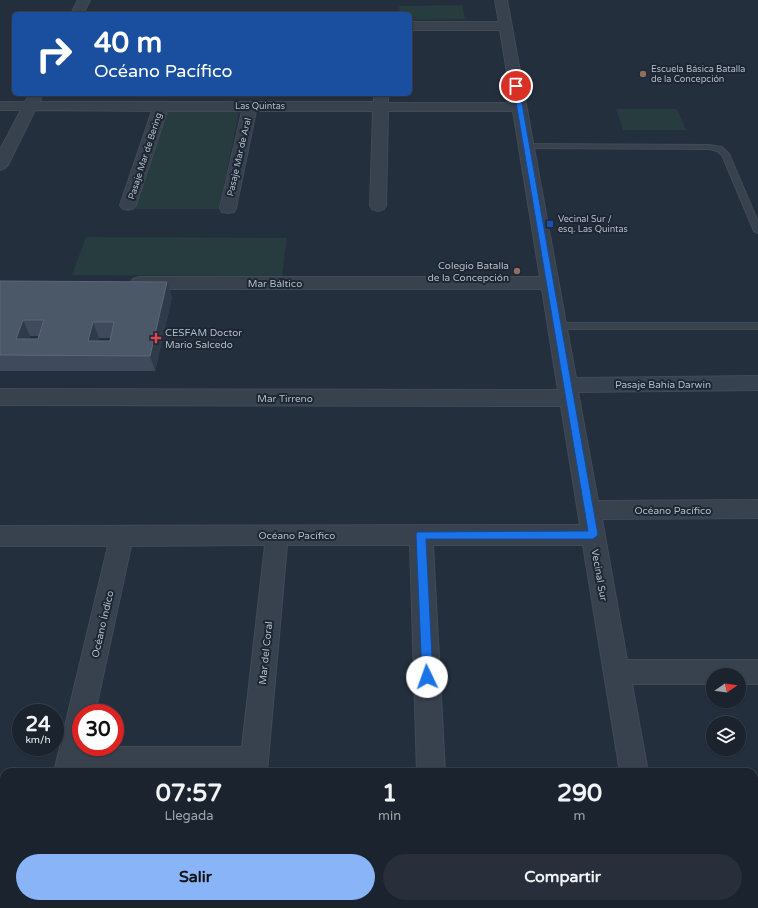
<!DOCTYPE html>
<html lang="es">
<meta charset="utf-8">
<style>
:root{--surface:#1b232e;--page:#282f3a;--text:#f1f3f6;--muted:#a0a4aa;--line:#39404a;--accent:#8ab4f8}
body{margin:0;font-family:"Varela Round",sans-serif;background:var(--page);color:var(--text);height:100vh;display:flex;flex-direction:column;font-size:15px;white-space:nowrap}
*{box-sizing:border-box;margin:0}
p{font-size:13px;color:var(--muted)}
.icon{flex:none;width:22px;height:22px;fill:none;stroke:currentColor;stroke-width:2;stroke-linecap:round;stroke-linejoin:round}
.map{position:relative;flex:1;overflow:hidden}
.drawer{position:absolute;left:0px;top:768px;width:758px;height:140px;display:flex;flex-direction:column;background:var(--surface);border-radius:12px 12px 0 0;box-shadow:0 1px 3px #0004,0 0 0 1px var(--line)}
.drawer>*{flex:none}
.banner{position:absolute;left:12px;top:12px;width:400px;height:84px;border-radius:6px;box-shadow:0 1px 3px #0004,0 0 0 1px var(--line);background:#1a4fa0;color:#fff;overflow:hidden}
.needle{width:26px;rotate:77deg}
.tools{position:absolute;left:706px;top:668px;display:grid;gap:8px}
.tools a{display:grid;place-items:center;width:40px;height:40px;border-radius:50%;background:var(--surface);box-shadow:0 1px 3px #0004,0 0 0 1px var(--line);font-size:20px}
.speed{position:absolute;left:12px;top:704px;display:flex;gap:8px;font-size:20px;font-weight:700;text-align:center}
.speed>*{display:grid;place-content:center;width:52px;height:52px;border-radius:50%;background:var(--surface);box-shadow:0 1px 3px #0004,0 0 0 1px var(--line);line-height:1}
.speed small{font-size:10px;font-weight:400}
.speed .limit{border:6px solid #d22;background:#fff;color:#111}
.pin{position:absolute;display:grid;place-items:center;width:34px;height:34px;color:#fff;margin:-17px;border:2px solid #fff;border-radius:50%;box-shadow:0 1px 4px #0007}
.me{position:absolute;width:44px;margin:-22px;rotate:357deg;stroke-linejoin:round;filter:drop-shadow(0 0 3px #0008)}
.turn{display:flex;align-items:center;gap:14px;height:84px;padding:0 16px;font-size:18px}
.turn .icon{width:52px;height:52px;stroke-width:2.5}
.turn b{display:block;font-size:28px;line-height:34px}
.eta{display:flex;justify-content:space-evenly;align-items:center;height:68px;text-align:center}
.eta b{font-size:24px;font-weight:700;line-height:28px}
.action{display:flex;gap:8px;margin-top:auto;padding:8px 16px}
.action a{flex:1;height:46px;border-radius:24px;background:var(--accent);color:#111;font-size:16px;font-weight:700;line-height:46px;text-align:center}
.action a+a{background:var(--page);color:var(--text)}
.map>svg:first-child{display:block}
.green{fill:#263c3f}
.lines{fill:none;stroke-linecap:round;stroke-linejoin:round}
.service-casing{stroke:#414a57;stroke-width:2}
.minor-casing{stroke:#414a57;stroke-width:2}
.service{fill:#38414e;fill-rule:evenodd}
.minor{fill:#38414e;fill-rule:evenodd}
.wall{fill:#3f4b5c;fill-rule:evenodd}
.shaded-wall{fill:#2f3b4b}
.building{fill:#4b5868;stroke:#5c6777;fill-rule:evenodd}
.route{fill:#1a73e8;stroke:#114b97}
.education-dot{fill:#8d6e63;stroke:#1d2633;stroke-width:1.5}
.transit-dot{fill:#1a4fb4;stroke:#1d2633;stroke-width:1.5}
.health-dot{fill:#e0444e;stroke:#1d2633;stroke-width:1.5}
.labels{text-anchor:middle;stroke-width:4;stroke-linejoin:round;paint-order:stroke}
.far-poi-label{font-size:9px;fill:#b4bcc9;stroke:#1d2633;text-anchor:start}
.far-street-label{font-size:9px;fill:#b4bcc9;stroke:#1d2633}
.poi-label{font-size:10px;fill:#b4bcc9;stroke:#1d2633;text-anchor:end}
.street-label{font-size:10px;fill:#b4bcc9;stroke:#1d2633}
</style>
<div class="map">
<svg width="758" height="908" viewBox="0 0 758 908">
<rect width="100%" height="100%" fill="#242f3e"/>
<g class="green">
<polygon points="462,5 465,19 410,20 410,14 400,14 399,6"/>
<polygon points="114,94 262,94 262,98 113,97"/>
<polygon points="616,109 677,109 686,130 623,130"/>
<polygon points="165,112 239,112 219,209 135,209"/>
<polygon points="86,237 287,238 282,276 72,275"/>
</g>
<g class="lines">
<g class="service-casing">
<g id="service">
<polygon points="523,144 709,145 722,147 729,154 758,222 758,233 754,231 722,155 717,151 709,149 526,148 523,148"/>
<polygon points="557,323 758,323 758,329 557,329 553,326"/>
</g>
</g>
<g class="minor-casing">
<g id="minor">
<polygon points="78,0 90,0 83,14 71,14"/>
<path d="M495,0H507L576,378L758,376V390L578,392L598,501L758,500V518L602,519L627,660H758V684H739V675H713V684H632L648,772H620L583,545H433L445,772H417L410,545H287L267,772H54L108,546H0V526L580,525L561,406L0,405V389L558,390L542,289H139L133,287L130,283L133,279L139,277H540L513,111H388L386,206L384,209L378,211L372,209L370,206L373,111H256L236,208L234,212L228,213L222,212L220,208L242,111H167L136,205L134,208L128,210L122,208L120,205L152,111L35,110L8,165L5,168L0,170V150L21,110H0V102H25L30,94H42L40,102H374V94H388V103H512L500,30H410V22H499ZM265,545L242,747H81V713H95L131,546Z"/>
<rect x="0" y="820" width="4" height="28"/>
<polygon points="24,904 54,904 53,908 23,908"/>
<rect x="226" y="904" width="30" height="4"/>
<rect x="422" y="904" width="30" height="4"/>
<polygon points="642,904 672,904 673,908 643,908"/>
</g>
</g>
<use href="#service" class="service"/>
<use href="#minor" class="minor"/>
</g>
<path class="wall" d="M0,281L172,297L155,371H0ZM30,336H39L38,339H29ZM99,338H111L110,341H98Z"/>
<g class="shaded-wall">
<polygon points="167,282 172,297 155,371 150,356"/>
<polygon points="23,320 30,336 24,355 16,339"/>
<polygon points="93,322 99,338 95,355 88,341"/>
</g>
<path class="building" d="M0,281L167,282L150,356L0,355ZM23,320H44L38,339H16ZM93,322H114L110,341H88Z"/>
<polygon class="route" points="513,84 519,86 598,535 593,539 426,539 433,677 431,681 427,682 423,681 422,677 416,534 417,532 588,531"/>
<g class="education-dot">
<circle cx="643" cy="74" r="4"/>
<circle cx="517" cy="271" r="4"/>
</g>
<rect class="transit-dot" x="546" y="220" width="8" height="8" rx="2"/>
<path class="health-dot" d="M154 332h4v4h4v4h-4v4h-4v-4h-4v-4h4z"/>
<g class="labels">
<g class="far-poi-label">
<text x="651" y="72">Escuela Básica Batalla<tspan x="651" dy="10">de la Concepción</tspan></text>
<text x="558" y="222">Vecinal Sur /<tspan x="558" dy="10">esq. Las Quintas</tspan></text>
</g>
<g class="far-street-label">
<text x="260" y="109">Las Quintas</text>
<text transform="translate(145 156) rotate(-72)" y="3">Pasaje Mar de Bering</text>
<text transform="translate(239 157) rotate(-77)" y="3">Pasaje Mar de Aral</text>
</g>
<g class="poi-label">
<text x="509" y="269">Colegio Batalla<tspan x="509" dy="12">de la Concepción</tspan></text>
<text x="165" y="336" text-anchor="start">CESFAM Doctor<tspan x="165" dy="12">Mario Salcedo</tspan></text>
</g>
<g class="street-label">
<text x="275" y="287">Mar Báltico</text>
<text x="663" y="388">Pasaje Bahía Darwin</text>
<text x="285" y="402">Mar Tirreno</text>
<text x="673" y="514">Océano Pacífico</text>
<text x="297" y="539">Océano Pacífico</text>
<text transform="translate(600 575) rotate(80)" y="4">Vecinal Sur</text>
<text transform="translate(102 624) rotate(-77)" y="4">Océano Índico</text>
<text transform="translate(265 653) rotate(-84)" y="4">Mar del Coral</text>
</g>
</g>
</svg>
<div class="tools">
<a><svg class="needle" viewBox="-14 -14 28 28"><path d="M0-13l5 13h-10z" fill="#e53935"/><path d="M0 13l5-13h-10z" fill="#a0a4aa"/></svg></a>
<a><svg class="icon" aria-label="layers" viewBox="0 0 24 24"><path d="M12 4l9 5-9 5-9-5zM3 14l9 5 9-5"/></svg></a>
</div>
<div class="speed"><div>24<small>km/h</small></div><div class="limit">30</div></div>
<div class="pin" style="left:516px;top:86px;background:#d93025"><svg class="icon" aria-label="arrive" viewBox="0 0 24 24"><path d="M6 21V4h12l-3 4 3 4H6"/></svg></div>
<svg class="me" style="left:427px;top:677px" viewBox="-20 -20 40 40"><circle r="19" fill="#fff"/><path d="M0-13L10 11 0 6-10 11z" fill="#1a73e8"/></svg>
<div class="banner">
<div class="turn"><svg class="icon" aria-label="right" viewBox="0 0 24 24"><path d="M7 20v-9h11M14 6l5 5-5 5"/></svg><div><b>40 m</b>Océano Pacífico</div></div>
</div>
<section class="drawer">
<div class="eta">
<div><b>07:57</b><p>Llegada</p></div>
<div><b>1</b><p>min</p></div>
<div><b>290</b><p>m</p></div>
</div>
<div class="action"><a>Salir</a><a>Compartir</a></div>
</section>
</div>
